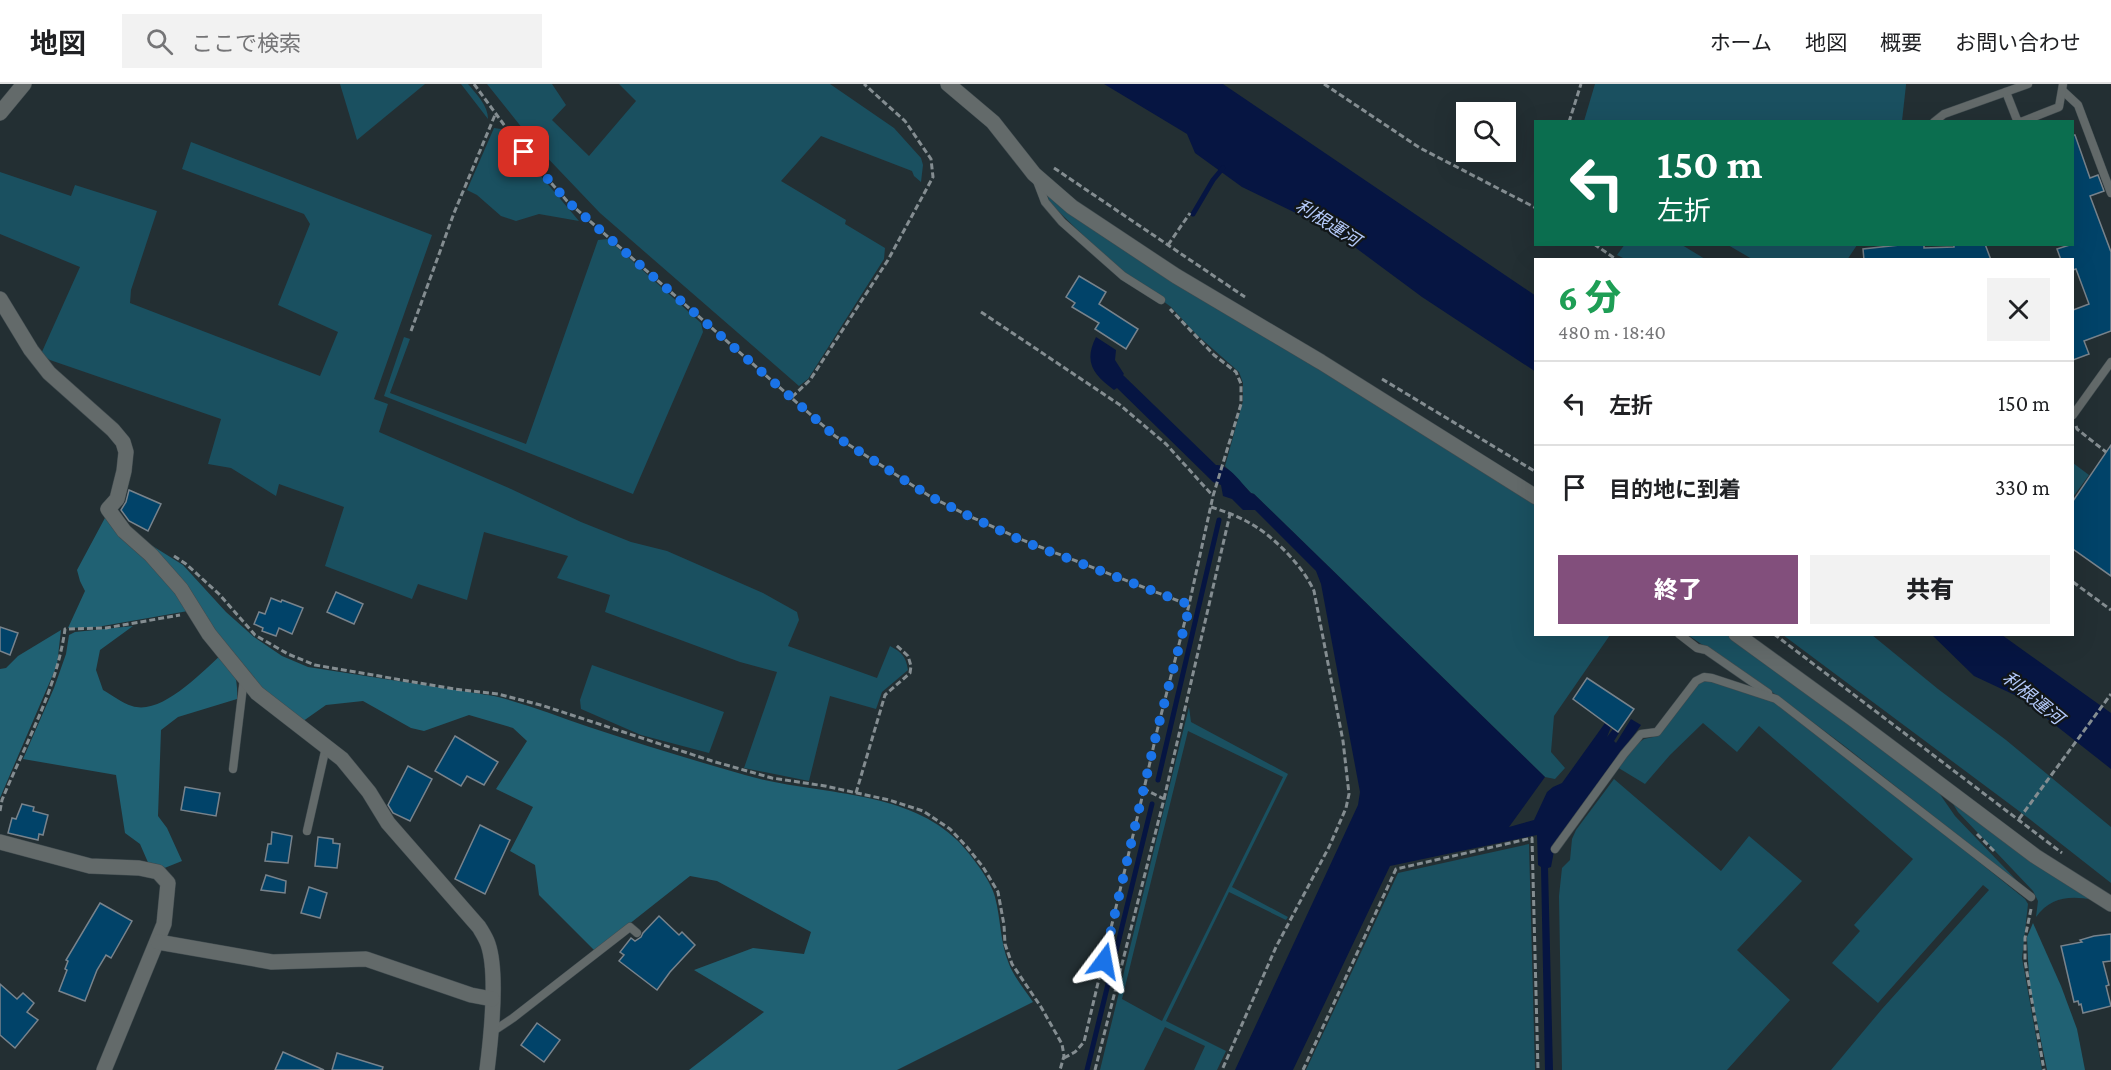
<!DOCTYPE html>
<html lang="ja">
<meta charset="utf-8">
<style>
:root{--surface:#fff;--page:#f2f2f2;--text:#202124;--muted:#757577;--line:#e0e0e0;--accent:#824f7c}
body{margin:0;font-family:"Crimson Pro","Noto Sans JP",serif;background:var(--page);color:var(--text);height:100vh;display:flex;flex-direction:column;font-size:22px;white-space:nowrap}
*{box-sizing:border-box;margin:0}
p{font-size:20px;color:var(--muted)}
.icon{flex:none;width:33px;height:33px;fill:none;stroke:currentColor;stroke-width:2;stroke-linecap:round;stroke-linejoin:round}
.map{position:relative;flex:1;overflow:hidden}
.details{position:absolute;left:1534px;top:174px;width:540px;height:378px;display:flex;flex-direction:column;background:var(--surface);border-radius:0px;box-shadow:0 6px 24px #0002}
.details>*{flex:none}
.hud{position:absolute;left:1534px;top:36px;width:540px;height:126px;border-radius:0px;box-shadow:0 6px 24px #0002;background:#0b6e4f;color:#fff;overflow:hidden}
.buttons{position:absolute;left:1456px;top:18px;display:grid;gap:12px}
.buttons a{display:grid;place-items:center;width:60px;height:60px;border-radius:0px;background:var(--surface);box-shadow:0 6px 24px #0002;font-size:30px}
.pin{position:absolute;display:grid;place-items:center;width:51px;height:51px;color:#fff;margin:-26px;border-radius:12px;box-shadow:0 3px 9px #0006}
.me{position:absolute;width:66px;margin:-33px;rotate:13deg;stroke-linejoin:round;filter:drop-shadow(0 0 4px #0008)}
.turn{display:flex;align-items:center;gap:21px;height:126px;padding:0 24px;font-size:27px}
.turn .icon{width:78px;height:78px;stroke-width:2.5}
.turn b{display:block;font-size:42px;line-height:51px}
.round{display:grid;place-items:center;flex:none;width:63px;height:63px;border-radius:0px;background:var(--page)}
.head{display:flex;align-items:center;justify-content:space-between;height:102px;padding:0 24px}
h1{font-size:36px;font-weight:800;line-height:45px;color:#1e9e55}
.cta{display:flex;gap:12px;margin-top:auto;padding:12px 24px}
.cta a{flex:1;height:69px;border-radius:0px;background:var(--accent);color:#fff;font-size:24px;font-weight:800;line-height:69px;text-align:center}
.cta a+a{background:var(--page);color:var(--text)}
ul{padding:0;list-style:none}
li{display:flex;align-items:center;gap:18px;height:84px;padding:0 24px;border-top:2px solid var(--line)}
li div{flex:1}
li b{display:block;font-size:22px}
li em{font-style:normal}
header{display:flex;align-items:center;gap:36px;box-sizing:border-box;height:84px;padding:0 30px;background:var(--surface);border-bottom:2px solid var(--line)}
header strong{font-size:28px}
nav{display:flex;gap:33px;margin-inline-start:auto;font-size:21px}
.search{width:420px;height:54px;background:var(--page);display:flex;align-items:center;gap:15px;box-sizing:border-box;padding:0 21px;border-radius:0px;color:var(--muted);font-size:22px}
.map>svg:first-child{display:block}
.green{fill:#1a5060;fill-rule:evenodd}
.forest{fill:#206173}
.water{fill:#061542}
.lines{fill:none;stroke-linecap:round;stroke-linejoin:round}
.stream{stroke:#061542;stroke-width:5}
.building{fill:#014369;stroke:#78838c;stroke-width:1.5}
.service-casing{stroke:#404b4f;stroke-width:9}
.minor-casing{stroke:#404b4f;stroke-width:16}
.path{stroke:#848d91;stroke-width:3;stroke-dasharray:6 3;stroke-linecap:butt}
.service{stroke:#636a6a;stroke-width:8}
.minor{stroke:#636a6a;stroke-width:15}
.route{stroke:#1a73e8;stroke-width:10;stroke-dasharray:0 18}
.labels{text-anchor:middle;stroke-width:4.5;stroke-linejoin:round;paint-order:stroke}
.water-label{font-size:18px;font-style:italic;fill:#b4c9f9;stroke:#111618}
</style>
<header>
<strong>地図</strong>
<div class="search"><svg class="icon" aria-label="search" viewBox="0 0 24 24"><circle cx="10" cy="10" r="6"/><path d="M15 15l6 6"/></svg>ここで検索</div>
<nav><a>ホーム</a><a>地図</a><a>概要</a><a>お問い合わせ</a></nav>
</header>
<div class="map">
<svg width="2111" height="986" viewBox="0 0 2111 986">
<rect width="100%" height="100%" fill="#232f33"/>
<g class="green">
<polygon points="340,0 425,0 357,56"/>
<path d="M461,0H468C476,10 488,21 488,35Z"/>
<polygon points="487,0 552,0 566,21 552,36 589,72 636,17 619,0 830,0 894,44 921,74 923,81 921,98 914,92 912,87 821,52 781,97 846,136 845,140 885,164 884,175 808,295 799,302 600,129 538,64"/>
<polygon points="1595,0 1906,0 1906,1 1902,37 1584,37"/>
<polygon points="494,44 501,45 579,137 539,130 516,137 501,132 477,111 467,106"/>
<path d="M191,58L432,151L374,315L388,320L379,348L511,405L581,438L631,458L667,467L763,509L797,528L799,536L788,562L877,594L890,562C901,568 906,572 908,586L882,608L876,625L830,612L809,697L744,684L777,588L740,578L605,528L610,511L557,494L568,472L484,448L467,516L418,500L412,515L325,482L344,423L279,400L276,412L231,384L208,380L221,335L50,276L41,270L80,183L0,150V88L71,112L75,101L157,127L131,206L130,219L320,292L338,248L278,221L310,140L304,130L182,85Z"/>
<polygon points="1046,108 1345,300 1536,419 1536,550 1610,551 1554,632 1551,668 1565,684 1555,695 1545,693 1254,410 1251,409 1225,382 1243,317 1243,299 1239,288 1196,250 1171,223 1119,184 1093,161 1050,119"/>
<polygon points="608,155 701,239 703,248 633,410 384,312 404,253 410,255 390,309 526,360 598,156"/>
<polygon points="1625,160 1682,161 1705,175 1625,175 1617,171"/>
<polygon points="1728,161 1857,161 1847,176 1752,175"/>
<polygon points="2073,379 2089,391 2073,413"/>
<polygon points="1688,551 1727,551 1765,576 1937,706 1955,732 2022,802 1842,660 1775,610"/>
<polygon points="1783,551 1872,551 1938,605 2006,656 2111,743 2111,799 2027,733"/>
<polygon points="592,581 724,628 709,669 641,651 581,625 580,616"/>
<polygon points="1703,597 1712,598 1774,618 1860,682 2025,815 2028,820 2022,874 2042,986 1831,986 1882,925 1989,806 1983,801 1878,919 1832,879 1860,847 1854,841 1913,775 1759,642 1737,668 1703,639 1670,671 1645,700 1617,683 1633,663 1644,655 1658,652 1698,598"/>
<path d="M1189,623L1191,638L1288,690L1232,803L1288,833L1286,836L1229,808L1166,937L1226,967L1217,986H1194L1205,962L1165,943L1144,986H1100ZM1188,647L1283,693L1162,937L1122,915Z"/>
<polygon points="1614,695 1721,787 1749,752 1802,797 1737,866 1790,916 1727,986 1562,986 1559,812 1562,784 1570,776 1572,755 1576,746"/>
<path d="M1950,715L2093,816C2071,811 2050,813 2036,833L2038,817L2033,807L1958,728Z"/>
<polygon points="1529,760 1535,986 1306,986 1398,789"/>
</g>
<g class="forest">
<polygon points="106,432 151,477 188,527 97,543 68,544 85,507 80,497 77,486"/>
<path d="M127,446L183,481L226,528L254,553L282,572L308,583L494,612C527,620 557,632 589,643C640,660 692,676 745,691C812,711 905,704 958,757C970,770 991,796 995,813C1001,836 1000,858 1009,880C1014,893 1025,906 1033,918L897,986H689L764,928L694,886L753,864L804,870L811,848L717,797L690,792L595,867L539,811L535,781L510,767L533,723L496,705L527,657L513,644L469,631L424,647L411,644L363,617L326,621L299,640L270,616Z"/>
<path d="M133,542L100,566L96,586L103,606C112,611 122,619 132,622C161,632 202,588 222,570C235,585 238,596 237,615L178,633L161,646L158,732L167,744L182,777L162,785L150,783L140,760L125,749L116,691L23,675L54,604L66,570L69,551L75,548Z"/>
<polygon points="61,546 57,581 0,714 0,585 6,584 18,572"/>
<polygon points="2033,839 2061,902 2077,945 2085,986 2047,986 2030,903 2028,876 2027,853"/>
</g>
<g class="water">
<polygon points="1104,0 1223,0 1536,212 1536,288 1422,213 1333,147 1242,103 1195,69 1187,50"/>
<path d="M1096,253L1116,266L1115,276L1124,290L1123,291L1216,381C1229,380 1242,400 1251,409L1254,410L1545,693L1509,743L1534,736L1547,708L1553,703L1562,699L1605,639L1611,643L1607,653L1613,645L1619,649L1614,657L1616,659L1631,635L1641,641L1555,762L1551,783L1548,784L1553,986H1545L1541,783L1538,781L1537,751L1390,782L1293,986H1235L1358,721L1360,708L1321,500L1316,487L1255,426H1243L1232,415L1223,412L1221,401L1213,398L1117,304L1114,306C1094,291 1083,279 1096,253Z"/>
<polygon points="1932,551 2002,551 2111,629 2111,685 2021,614 1974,592"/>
</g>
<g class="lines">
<g class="stream">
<polyline points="1193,130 1213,96 1223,84"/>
<polyline points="1158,696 1219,436"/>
<polyline points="1087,986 1152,720"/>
</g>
</g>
<g class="building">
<polygon points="2073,51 2075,51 2090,94 2098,91 2104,107 2090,112 2111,168 2111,247 2084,257 2089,270 2073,276 2073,226 2089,220 2076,185 2073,186 2073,176 2061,176 2057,165 2073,160"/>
<polygon points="1909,160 1924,160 1924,164 1954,163 1954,160 1985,160 1991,176 1864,176 1863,165"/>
<polygon points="1079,192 1106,208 1099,220 1138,245 1126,265 1095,245 1099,239 1072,223 1075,219 1066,213"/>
<polygon points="2111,361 2111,492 2073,465 2073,417"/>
<polygon points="129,406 161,420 148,447 129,437 121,426 126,418"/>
<polygon points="336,508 363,520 354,540 327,528"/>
<polygon points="271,514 281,518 282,516 303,524 292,550 279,544 276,552 262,547 263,544 254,540 259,528 265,530"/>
<polygon points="0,543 18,549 10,571 0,567"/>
<polygon points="1587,594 1634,625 1618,648 1573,615"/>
<polygon points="455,652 498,678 484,701 467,692 461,702 435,687"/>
<polygon points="408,682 432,695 410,737 393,729 388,721"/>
<polygon points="185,703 220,709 216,732 181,726"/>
<polygon points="22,720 34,723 33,727 48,731 43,751 39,750 38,756 8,749 12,734 16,735"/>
<polygon points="480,741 510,756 485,810 455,795"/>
<polygon points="272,748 292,752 288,779 265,777 268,760 271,760"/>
<polygon points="318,753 333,755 333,759 340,760 337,784 315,782"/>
<polygon points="266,791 286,797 285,809 261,806"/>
<polygon points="309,803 327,809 320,834 301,829"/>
<polygon points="100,819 132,837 111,874 106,871 97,886 85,917 59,907 67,886 65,885 68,877 66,876"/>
<polygon points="659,832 679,851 682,848 695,861 670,888 657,906 619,877 624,871 620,868 631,854 635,857 641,853 643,849"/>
<polygon points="2111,850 2111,877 2103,878 2109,901 2106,902 2111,922 2083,929 2081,920 2079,921 2078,917 2074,918 2061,862 2082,858 2080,856 2094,852"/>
<polygon points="0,900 17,915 23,909 34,919 27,928 38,936 15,964 0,951"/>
<polygon points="537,939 560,956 544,978 521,961"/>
<polygon points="283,968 324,986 275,986"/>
<polygon points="337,969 383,983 382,986 332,986"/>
</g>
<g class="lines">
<g class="service-casing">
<g id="service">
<polyline points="2063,7 2078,21 2111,109"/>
<polyline points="2006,8 2017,36 2021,38"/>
<polyline points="1934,38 1944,30 2028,0"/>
<polyline points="2021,38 2059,23 2063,0"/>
<polyline points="1037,97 1045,118 1062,138 1123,192 1161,216"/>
<polyline points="2073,331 2111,278"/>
<polyline points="1679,550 1697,564 1706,566 1768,609"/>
<polyline points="233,685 244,594"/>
<polyline points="307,747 326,663"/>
<polyline points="1555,765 1624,670 1641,650 1657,648 1696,597 1704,593 1712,594 1776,615 2031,813"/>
<polyline points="492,948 513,934 630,843 637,849"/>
</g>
</g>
<g class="minor-casing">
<g id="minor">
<polyline points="948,0 993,38 1034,90 1072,123 1176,192 1321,278 1536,413"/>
<polyline points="0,29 24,0"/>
<path d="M0,215L31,266L49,289L113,346L123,358L126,368L124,387L117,415L108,425L124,447L151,471L181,505L209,550L257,609L342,675L369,708L388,739L479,843C482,848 486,854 488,860C498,889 491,954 487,986"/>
<polyline points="1736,550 1853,635 2035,772 2111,820"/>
<polyline points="0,758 90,782 139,784 158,788 168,799 164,840 104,986"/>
<polyline points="158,858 272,878 366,875 471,911 492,915"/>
</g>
</g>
<g class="path">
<polyline points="474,0 524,68 567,117 835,352 931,413 969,432 1025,457 1189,521"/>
<polyline points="1324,0 1420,64 1536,124"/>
<polyline points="1569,38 1581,0"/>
<polyline points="1054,84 1245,213"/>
<polyline points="1594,160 1617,176"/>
<polyline points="1168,161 1190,129"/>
<polyline points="981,228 1120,321 1166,360 1213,412"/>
<polyline points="411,247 454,129 495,31"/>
<polyline points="1382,295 1536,388"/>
<polyline points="792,313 810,296 888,176 933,93 931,75 905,37 864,0"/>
<polyline points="2076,342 2077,345 2106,368"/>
<path d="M1211,423C1223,427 1235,431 1246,437C1272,450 1303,482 1314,507L1343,657L1349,710L1346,724L1329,763L1276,863L1222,986"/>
<polyline points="174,472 186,480 219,510 255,551 288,570 315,581 454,605 498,610 544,622 712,677 772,694 825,702 889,716 923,727 950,745 967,763 983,783 998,808 1004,841 1005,860 1012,880 1041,923 1062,960 1064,972 1060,986"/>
<polyline points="2073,498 2111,526"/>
<polyline points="1774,550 2062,769"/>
<polyline points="856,709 885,611 910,589 911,582 908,572 896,561"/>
<polyline points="1164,715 1230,430"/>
<path d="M0,727L2,716C25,660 57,605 65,545L106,544L180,531"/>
<polyline points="2019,735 2111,610"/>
<polyline points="1977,750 1994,767"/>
<polyline points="2031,825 2025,854 2025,877 2044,986"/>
<polyline points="1064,974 1075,968 1084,958 1144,705"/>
<polyline points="1095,986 1164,715 1144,705 1157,647 1189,521 1213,412 1241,320 1241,300 1236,288 1214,271 1170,225"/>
<polyline points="1303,986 1396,785 1532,754 1538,986"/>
</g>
<use href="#service" class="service"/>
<use href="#minor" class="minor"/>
</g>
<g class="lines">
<polyline class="route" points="524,68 567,117 835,352 931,413 969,432 1025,458 1190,521 1157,647 1104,877"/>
</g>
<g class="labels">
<g class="water-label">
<text transform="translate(1328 139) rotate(32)" y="6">利根運河</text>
<text transform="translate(2033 614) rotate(39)" y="6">利根運河</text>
</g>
</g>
</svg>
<div class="buttons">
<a><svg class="icon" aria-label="search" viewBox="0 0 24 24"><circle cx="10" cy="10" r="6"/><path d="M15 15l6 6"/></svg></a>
</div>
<div class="pin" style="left:524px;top:68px;background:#d93025"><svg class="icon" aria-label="arrive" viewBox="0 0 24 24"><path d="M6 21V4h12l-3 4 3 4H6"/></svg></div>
<svg class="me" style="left:1104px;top:877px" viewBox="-20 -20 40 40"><path d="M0-17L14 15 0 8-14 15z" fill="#1a73e8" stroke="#fff" stroke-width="4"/></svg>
<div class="hud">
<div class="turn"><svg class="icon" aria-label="left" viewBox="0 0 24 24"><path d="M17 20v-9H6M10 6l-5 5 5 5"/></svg><div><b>150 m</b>左折</div></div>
</div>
<section class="details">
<div class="head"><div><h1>6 分</h1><p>480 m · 18:40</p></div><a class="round"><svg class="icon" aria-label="close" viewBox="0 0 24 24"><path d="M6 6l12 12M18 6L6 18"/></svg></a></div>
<ul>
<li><svg class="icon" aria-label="left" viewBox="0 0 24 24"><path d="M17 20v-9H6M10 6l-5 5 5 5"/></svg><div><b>左折</b></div><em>150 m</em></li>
<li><svg class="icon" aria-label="arrive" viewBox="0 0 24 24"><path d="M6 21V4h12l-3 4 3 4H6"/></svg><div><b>目的地に到着</b></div><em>330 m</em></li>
</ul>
<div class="cta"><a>終了</a><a>共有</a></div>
</section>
</div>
